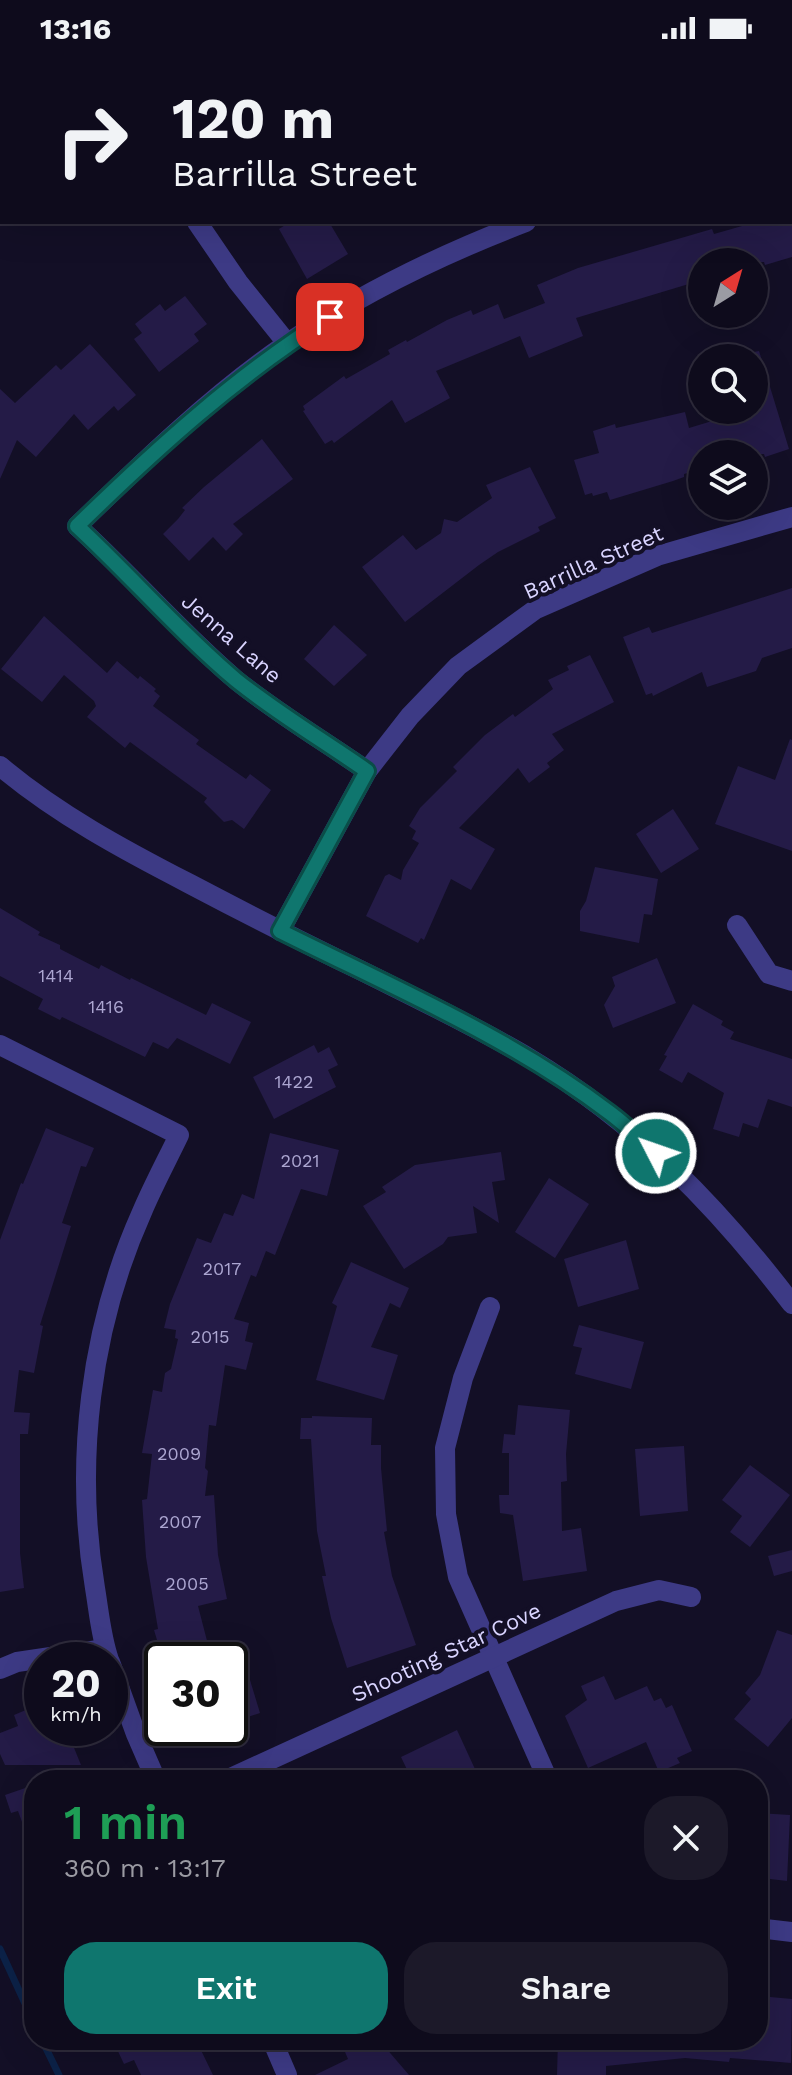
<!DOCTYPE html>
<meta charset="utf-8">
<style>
:root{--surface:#0e0b1c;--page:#1c1929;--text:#f1f3f6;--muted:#9b9ba3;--line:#2e2b3b;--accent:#0f766e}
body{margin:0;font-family:"Work Sans",sans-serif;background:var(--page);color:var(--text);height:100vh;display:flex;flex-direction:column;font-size:30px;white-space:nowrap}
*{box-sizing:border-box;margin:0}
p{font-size:26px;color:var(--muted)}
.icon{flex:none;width:44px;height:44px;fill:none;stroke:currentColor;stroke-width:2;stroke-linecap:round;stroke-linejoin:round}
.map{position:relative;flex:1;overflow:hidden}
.side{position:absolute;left:24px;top:1714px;width:744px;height:280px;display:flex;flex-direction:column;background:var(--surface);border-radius:32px;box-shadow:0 8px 32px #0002,0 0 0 2px var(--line)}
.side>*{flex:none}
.hud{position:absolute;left:0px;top:0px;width:792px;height:168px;box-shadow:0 8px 32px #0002,0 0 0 2px var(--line);background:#0e0b1c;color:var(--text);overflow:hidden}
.needle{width:52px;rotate:37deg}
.buttons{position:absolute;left:688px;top:192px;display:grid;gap:16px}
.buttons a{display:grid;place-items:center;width:80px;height:80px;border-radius:50%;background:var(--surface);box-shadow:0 8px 32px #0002,0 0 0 2px var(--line);font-size:40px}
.speed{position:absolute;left:24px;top:1586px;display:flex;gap:16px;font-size:40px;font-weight:700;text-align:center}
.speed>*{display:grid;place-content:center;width:104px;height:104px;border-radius:50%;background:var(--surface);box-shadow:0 8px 32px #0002,0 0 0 2px var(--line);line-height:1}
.speed small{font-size:20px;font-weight:400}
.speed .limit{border:4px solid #111;border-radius:12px;background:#fff;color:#111}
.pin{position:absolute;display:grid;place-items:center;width:68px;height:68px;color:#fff;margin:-34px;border-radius:16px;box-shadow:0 4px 12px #0006}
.me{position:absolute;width:88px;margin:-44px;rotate:311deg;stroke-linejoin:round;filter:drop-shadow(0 0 6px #0008)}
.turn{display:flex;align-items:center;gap:28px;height:168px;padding:0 40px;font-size:36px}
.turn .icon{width:104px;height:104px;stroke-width:2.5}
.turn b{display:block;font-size:56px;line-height:68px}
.round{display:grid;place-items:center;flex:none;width:84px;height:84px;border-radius:32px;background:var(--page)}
.head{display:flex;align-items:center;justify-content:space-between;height:136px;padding:0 40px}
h1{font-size:48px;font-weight:600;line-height:60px;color:#1e9e55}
.cta{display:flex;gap:16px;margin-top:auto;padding:16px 40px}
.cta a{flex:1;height:92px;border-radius:32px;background:var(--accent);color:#fff;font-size:32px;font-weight:600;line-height:92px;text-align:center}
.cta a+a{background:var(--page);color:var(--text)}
.status{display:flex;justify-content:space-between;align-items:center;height:56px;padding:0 40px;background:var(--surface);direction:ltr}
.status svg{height:22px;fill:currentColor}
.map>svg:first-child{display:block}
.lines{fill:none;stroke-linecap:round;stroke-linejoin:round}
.stream{stroke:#0c2248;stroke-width:7}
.building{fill:#241b47}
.street{stroke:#3d3a85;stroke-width:20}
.route-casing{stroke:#0a4d48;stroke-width:20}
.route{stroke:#0f766e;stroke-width:14}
.labels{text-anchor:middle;stroke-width:8;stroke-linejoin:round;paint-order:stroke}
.number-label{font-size:18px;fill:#aca6d1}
.street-label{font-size:22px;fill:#d9d4ff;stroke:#130f26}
</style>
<div class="status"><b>13:16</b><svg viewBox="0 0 49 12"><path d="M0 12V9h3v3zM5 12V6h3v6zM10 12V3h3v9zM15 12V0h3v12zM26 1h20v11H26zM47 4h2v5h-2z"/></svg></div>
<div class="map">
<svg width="792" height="2019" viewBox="0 0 792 2019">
<rect width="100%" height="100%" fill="#130f26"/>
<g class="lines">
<g class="stream">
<polyline points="0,1893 34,1967"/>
<polyline points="42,1984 59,2019"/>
</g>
</g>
<g class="building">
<polygon points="290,166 329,166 348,198 307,223 279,173"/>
<polygon points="756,166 792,166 792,201 765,209 764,206 702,206 702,224 576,262 583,280 529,302 520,280 436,315 450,342 405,367 392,344 334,387 332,384 325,388 303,355 305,354 303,350 344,320 346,323 390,298 388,294 406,284 407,286 447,264 471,254 473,259 498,248 504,263 545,247 537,229 578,212 712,173 714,178"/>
<polygon points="185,240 207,268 194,278 199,285 159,316 134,283 142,277 135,268 160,248 165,255"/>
<polygon points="90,288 136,339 118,355 114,350 88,374 74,358 36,401 17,384 0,423 0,333 15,347 56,309 61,314"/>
<polygon points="759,295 789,393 765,401 764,398 702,398 702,413 684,418 684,421 673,425 610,444 607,436 593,440 592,437 585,439 574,404 599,397 593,375 615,368 616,372 685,356 689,372 732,359 735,354 754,354 754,296"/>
<polygon points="262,383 293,423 233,468 243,478 226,495 213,481 189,505 163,478 178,463 185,454 182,452 204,431"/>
<polygon points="530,411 556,462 538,471 540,475 498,496 479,509 405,566 362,511 403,479 416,494 441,477 444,463 457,466 492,442 486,429"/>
<polygon points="792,532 792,592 762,602 756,615 707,631 702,616 653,640 652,637 646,639 623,581 649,571 652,577"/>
<polygon points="44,560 107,617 117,605 138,623 140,620 156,633 154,635 160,640 153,650 199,684 196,688 246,723 250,718 271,734 244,773 232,764 224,766 204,746 207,742 130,686 125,692 87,661 96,650 94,645 64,619 42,646 1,613"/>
<polygon points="334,569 367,599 334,630 304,603"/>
<polygon points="590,599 614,646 552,678 564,694 547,707 550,711 529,727 518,712 459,772 495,793 471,834 451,823 424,884 421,882 418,887 366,860 385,820 389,818 401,824 403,814 419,787 412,783 416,775 409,770 420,752 457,715 453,711 485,679 513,658 515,661 553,633 548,624 569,614 567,610"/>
<polygon points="790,683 792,684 792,795 715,768 738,710 775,724"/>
<polygon points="673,753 699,793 661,817 636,778"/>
<polygon points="595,811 658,823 652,859 644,858 639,887 580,875 580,855 586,845"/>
<polygon points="0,852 40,876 38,879 60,889 60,893 99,913 101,909 130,924 131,922 206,959 212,947 251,966 230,1008 177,982 168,993 153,986 145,1001 62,961 60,964 38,953 43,943 0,920"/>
<polygon points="657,902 676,947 613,972 604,949 615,930 612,921"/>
<polygon points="693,948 723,965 721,969 734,976 730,983 792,1003 792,1051 768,1043 758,1072 743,1067 739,1081 713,1073 724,1037 688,1016 682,1027 659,1014 667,1000 664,999"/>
<polygon points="314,989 318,997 329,991 338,1009 328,1014 336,1031 274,1063 253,1021"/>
<polygon points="46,1072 94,1092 86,1111 81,1110 62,1167 71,1170 40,1269 43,1270 34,1317 19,1314 14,1356 30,1357 28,1378 20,1378 20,1497 24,1532 0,1536 0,1184 21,1127 23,1128"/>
<polygon points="270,1077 339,1094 327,1140 301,1133 275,1199 266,1195 256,1221 251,1219 234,1263 249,1267 245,1285 253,1287 246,1314 225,1309 216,1370 209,1369 205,1412 208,1415 205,1440 214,1439 218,1499 227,1543 198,1550 212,1604 163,1604 154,1574 158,1573 146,1501 142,1444 147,1443 152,1398 142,1397 153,1334 162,1336 165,1317 171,1313 178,1283 175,1282 176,1274 164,1272 170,1248 197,1182 211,1187 224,1157 233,1160 242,1138 254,1143"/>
<polygon points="501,1096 505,1124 492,1126 499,1167 473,1150 477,1177 448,1181 443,1188 404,1213 363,1150 386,1136 382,1131 415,1109"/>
<polygon points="549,1122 589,1148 555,1202 515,1176"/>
<polygon points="626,1184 639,1233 578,1251 564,1203"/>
<polygon points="351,1206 409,1232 400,1252 390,1247 371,1291 398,1299 384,1344 316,1324 337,1250 332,1247"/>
<polygon points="579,1269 644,1286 631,1333 575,1318 582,1292 573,1290"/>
<polygon points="518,1349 570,1354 566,1398 567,1425 561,1426 562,1475 581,1472 587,1515 523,1525 513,1459 500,1457 499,1439 509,1439 509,1397 502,1397 504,1378 515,1379"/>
<polygon points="312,1360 372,1362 371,1389 381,1389 381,1412 387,1475 384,1476 392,1520 416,1589 347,1612 331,1562 322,1520 326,1520 317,1475 311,1383 300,1383 301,1362 312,1362"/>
<polygon points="684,1390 688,1455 640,1460 635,1393"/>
<polygon points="750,1409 790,1439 750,1491 730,1476 742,1460 722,1444"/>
<polygon points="792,1494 792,1515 774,1520 768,1500"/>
<polygon points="777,1574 792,1579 792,1662 768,1691 734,1663 751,1643 745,1637 760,1619"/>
<polygon points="604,1620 615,1644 647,1630 654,1645 661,1642 666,1652 672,1649 692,1695 677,1702 680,1707 659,1716 646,1686 588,1712 565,1660 587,1644 581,1630"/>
<polygon points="250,1624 260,1657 230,1667 230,1630"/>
<polygon points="33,1651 37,1663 42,1661 42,1672 66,1672 81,1709 5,1709 0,1698 0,1677 18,1670 14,1659"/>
<polygon points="457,1674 480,1724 412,1724 401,1701"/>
<polygon points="34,1729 34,1792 32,1793 18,1755 11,1757 5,1739"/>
<polygon points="758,1757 790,1759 787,1825 761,1822 763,1799 758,1799"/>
<polygon points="758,1940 792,1943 791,2007 730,2002 729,2006 685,2002 606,2010 606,2019 557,2019 558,1984 758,1984"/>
<polygon points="124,1984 181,1984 186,1994 198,1988 213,2019 141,2019 134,2004 124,2008 116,1991 126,1986"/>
<polygon points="340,1984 379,1984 409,2019 315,2019 348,2003"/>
</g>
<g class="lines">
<g class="street">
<polyline points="145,0 145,2"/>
<polyline points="547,0 548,2"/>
<polyline points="0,68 2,67"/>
<polyline points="790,85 792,85"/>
<polyline points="197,166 238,226 287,287"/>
<path d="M0,710C57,758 124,794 190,828C247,858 304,887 362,915C418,943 475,970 529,1002C636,1066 717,1150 792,1248"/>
<path d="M367,715C324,685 277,657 236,624C180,576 132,520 77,470C143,406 212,339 288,287C363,236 442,198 526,166"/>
<polyline points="737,869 769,918 792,925"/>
<polyline points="280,875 367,715 410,660 458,610 536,553 657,500 792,461"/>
<path d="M0,989L179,1079C167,1104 153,1130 142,1156C90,1272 74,1407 95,1532C99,1556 101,1581 109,1604"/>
<polyline points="490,1251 463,1322 445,1392 446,1458 458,1521 548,1724"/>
<polyline points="110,1606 136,1678 156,1724"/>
<polyline points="0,1613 17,1606 105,1593"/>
<polyline points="226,1724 616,1545 659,1534 691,1541"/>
<polyline points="758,1872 792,1876"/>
<polyline points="272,1984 287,2019"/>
</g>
</g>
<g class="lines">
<g class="route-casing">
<path id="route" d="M330,261C237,319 155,394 77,470C131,520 180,577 236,624C277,657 324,685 367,715L280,875C392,931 510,981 610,1057C626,1069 641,1083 656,1097"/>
</g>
<use href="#route" class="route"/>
</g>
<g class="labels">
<g class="number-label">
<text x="56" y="926">1414</text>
<text x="106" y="957">1416</text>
<text x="294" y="1032">1422</text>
<text x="300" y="1111">2021</text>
<text x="222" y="1219">2017</text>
<text x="210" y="1287">2015</text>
<text x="179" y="1404">2009</text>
<text x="180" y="1472">2007</text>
<text x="187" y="1534">2005</text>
</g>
<g class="street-label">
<text transform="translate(593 506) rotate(-24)" y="8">Barrilla Street</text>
<text transform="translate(232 582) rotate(41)" y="8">Jenna Lane</text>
<text transform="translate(446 1596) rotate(-25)" y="8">Shooting Star Cove</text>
</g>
</g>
</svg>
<div class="buttons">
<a><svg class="needle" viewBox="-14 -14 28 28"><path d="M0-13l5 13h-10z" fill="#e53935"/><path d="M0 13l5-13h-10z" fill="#9b9ba3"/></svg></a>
<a><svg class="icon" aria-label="search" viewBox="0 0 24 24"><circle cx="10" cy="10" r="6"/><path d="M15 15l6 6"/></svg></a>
<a><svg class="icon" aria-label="layers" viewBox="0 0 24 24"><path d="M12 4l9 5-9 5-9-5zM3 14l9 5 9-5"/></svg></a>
</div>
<div class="speed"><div>20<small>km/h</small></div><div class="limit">30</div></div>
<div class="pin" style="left:330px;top:261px;background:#d93025"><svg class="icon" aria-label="arrive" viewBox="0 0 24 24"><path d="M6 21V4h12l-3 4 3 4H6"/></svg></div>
<svg class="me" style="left:656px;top:1097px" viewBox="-20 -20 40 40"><circle r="17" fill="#0f766e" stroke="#fff" stroke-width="3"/><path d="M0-11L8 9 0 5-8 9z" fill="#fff"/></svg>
<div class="hud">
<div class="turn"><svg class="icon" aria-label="right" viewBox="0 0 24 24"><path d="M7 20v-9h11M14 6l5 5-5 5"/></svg><div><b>120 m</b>Barrilla Street</div></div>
</div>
<section class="side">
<div class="head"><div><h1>1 min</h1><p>360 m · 13:17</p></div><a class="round"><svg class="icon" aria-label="close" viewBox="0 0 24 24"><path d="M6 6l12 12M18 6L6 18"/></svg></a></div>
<div class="cta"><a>Exit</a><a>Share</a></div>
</section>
</div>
